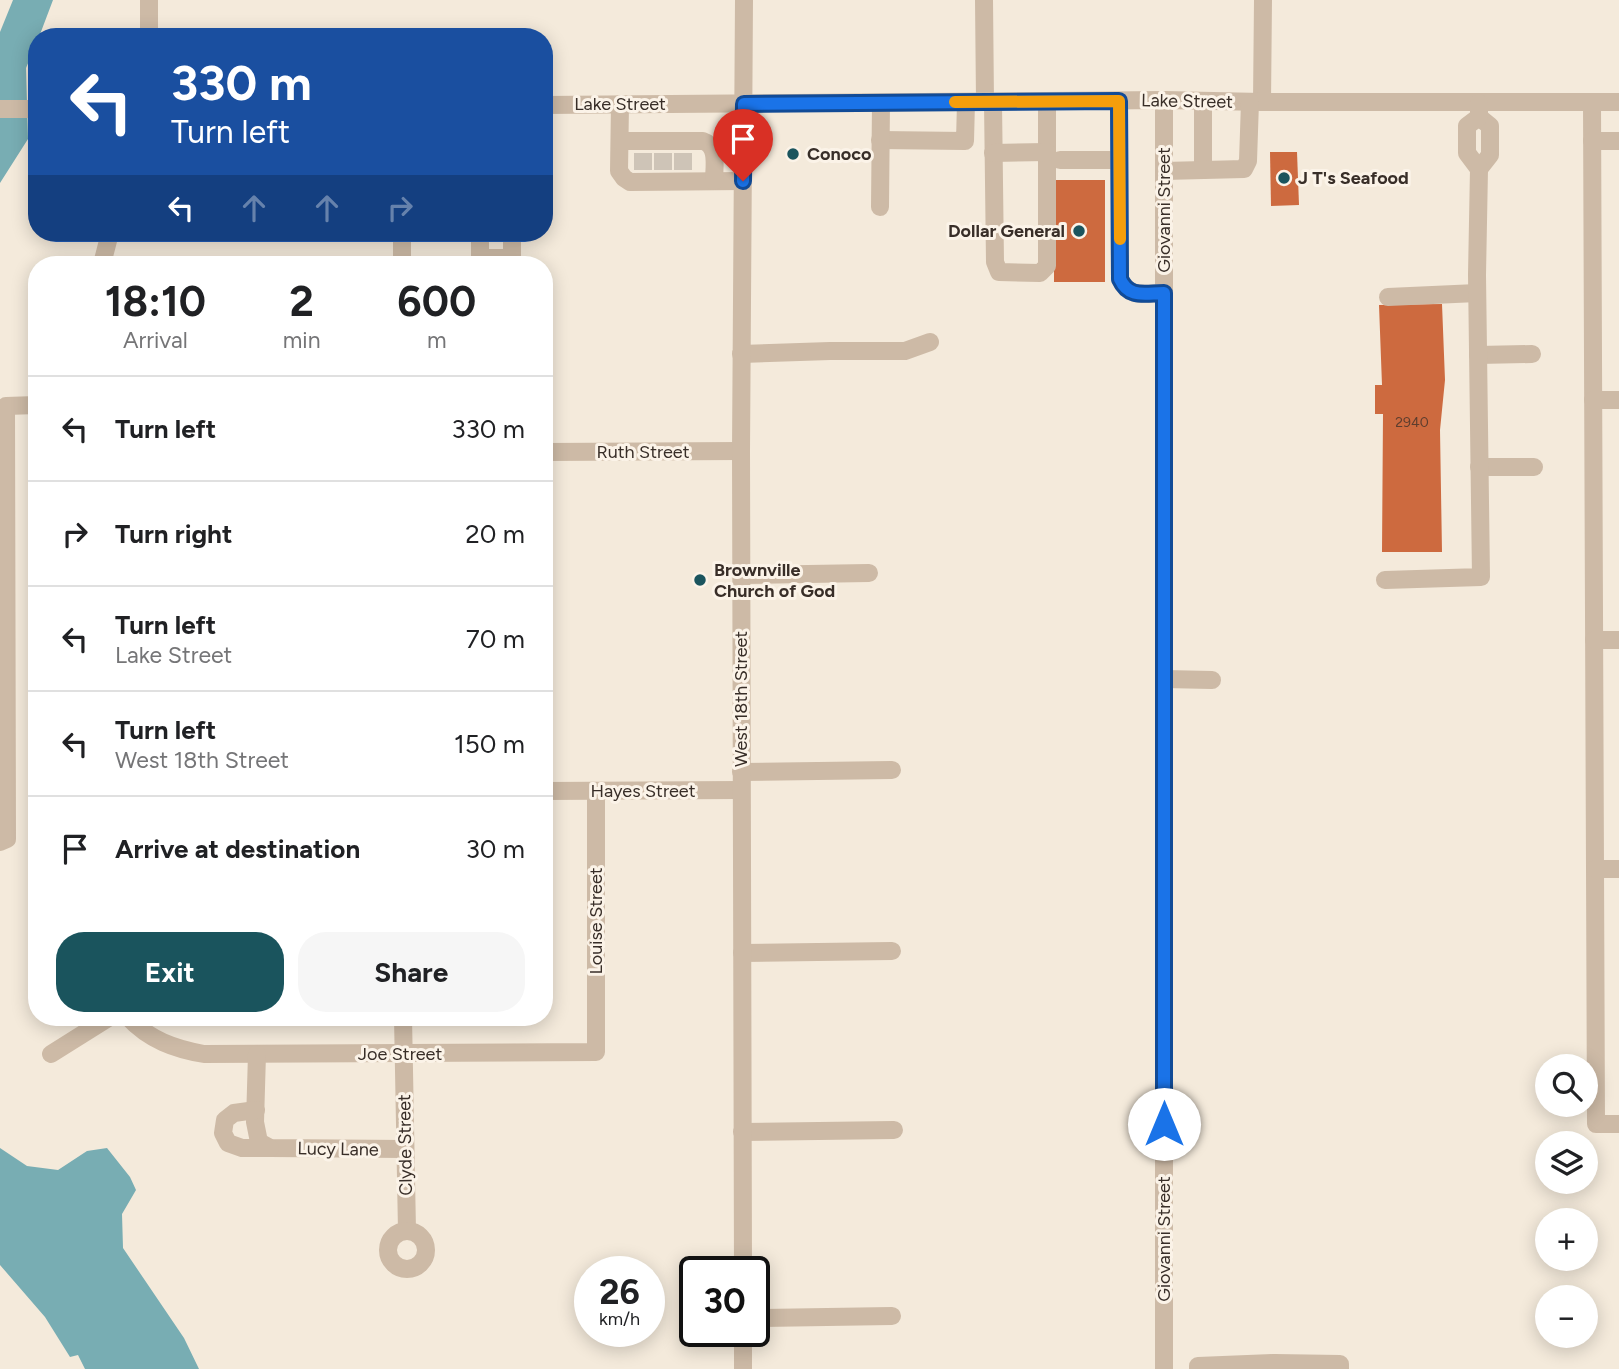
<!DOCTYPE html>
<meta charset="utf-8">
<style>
:root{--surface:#fff;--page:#f6f6f6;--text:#202124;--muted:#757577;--line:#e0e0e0;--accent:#1a545d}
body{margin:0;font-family:Figtree,sans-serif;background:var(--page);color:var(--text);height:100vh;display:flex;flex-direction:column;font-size:26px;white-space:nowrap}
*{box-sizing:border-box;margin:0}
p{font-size:23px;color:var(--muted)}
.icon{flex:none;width:38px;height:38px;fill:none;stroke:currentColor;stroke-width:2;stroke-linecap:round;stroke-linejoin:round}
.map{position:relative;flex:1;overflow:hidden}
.side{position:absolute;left:28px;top:256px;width:525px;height:770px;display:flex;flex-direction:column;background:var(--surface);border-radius:28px;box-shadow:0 4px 18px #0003}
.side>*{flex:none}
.hud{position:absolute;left:28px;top:28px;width:525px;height:214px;border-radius:28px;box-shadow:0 4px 18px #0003;background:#1a4fa0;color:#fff;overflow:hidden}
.tools{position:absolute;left:1535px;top:1054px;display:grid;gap:14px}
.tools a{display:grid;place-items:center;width:63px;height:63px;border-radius:50%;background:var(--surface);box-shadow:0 4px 18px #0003;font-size:35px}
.speed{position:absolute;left:574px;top:1256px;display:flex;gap:14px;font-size:35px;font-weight:700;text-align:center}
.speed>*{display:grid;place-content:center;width:91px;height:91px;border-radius:50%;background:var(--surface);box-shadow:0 4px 18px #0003;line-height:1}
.speed small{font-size:18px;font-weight:400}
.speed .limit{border:4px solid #111;border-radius:10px;background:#fff;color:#111}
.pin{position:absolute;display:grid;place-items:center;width:60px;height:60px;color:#fff;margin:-72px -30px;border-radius:50% 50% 50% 0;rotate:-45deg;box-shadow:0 0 7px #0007}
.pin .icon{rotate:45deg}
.me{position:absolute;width:77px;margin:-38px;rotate:0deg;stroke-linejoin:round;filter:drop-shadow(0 0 5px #0008)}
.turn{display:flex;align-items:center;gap:24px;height:147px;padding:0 28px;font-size:32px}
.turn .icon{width:91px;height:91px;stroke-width:2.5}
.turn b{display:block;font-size:49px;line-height:60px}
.lanes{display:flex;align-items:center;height:66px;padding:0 28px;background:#0003;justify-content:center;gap:35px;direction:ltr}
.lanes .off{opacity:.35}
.eta{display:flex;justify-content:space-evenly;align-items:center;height:119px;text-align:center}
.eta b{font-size:42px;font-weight:700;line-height:49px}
.primary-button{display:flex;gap:14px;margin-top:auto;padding:14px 28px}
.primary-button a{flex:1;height:80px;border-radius:28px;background:var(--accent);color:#fff;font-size:28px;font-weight:700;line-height:80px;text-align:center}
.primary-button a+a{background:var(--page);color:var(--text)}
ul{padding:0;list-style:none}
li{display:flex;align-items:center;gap:21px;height:105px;padding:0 28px;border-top:2px solid var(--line)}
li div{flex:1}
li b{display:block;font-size:26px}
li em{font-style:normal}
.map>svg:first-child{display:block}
.water{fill:#78adb3}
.building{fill:#cd6a3f}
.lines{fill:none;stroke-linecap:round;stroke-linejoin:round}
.minor-tunnel{stroke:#cec4b7;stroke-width:18;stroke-dasharray:18 9;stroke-linecap:butt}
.minor{stroke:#cdbaa6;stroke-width:18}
.route-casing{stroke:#114b97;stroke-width:18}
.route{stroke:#1a73e8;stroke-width:12}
.slow{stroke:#f59e0b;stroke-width:12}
.poi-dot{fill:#1a545d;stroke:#fbf3e8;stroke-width:2.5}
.labels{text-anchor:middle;stroke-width:6;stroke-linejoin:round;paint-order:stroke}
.number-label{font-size:14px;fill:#5d3d2e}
.street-label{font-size:18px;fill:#382e28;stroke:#fbf3e8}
.poi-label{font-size:18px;font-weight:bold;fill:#382e28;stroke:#fbf3e8;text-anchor:start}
</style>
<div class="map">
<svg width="1619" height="1369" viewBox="0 0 1619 1369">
<rect width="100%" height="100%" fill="#f4eadb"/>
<g class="water">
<polygon points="13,0 53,0 39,37 37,37 37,42 26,68 28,139 0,183 0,32"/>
<polygon points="0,1148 27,1166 58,1170 87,1151 107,1148 130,1177 136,1190 122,1214 123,1248 184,1338 199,1369 85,1369 78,1355 70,1357 45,1317 0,1265"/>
</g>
<g class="building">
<polygon points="1270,152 1297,152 1299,205 1271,206"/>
<rect x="1054" y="180" width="51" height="102"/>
<polygon points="1442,304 1445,380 1440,430 1442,552 1382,552 1383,414 1375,414 1375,385 1382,385 1379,305"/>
</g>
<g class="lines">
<g class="minor-tunnel">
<polyline points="643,153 643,170"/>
<polyline points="663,153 663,170"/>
<polyline points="683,153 683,170"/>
</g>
<g class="minor">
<polyline points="149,0 149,37"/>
<polyline points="984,0 985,101"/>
<polyline points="1164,100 1164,1369"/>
<path d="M1119,101L1120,279C1129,299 1145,293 1164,293"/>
<polyline points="1203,101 1203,170"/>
<polyline points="993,102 995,262 999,272 1040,273 1047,266 1047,101"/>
<polyline points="1262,102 1263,0"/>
<polyline points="1592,102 1596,1124 1619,1124"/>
<polyline points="620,104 619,171 624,178 630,182 743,181"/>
<polyline points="544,105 1164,100 1262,102 1619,102"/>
<polyline points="0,109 37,109"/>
<polyline points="1479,117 1490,126 1490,155 1479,169"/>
<polyline points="880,140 965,141 966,102"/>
<path d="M620,141H703C719,146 714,167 714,181"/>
<polyline points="1592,141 1619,141"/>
<polyline points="993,153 1047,152"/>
<polyline points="1060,160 1119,160"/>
<polyline points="1164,171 1244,169 1248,161 1250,102"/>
<polyline points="880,207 881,103"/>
<polyline points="402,233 402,264"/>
<polyline points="480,233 480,258 512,258 512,233"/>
<polyline points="102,264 110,233"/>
<polyline points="1388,297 1477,293"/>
<polyline points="741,354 830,351 905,351 930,342"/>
<polyline points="1478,355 1532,354"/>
<polyline points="1593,400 1619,400"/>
<polyline points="544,452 741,451"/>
<polyline points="1479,467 1534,467"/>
<polyline points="742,575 869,573"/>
<polyline points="1385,580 1481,577 1477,275 1479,169 1467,153 1467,126 1479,117 1479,103"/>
<polyline points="1594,640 1619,640"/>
<polyline points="1164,679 1212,680"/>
<polyline points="741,772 892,770"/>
<polyline points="544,791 741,790"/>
<polyline points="0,842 7,839 6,406 37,405"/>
<polyline points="1595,869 1619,869"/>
<polyline points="742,953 892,951"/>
<path d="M128,1017C149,1040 175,1049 204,1054L596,1052V791"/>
<polyline points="403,1017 407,1231"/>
<polyline points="51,1054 110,1017"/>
<polyline points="257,1054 255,1122 259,1142 270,1148 405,1149"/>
<polyline points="256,1110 234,1113 225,1120 223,1133 228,1143 242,1148 270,1148"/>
<polyline points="742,1132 894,1130"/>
<circle cx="407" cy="1250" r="19"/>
<polyline points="743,1272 741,451 744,0"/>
<polyline points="754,1318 892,1316"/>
<polyline points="743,1332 743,1369"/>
<polyline points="1274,1363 1340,1364 1340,1369"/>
<polyline points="1198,1369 1198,1366 1274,1363 1274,1369"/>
</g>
</g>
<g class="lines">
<g class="route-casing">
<path id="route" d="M743,181L744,104L1119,101L1120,279C1129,299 1145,293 1164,293V1124"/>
</g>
<use href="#route" class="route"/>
<polyline class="slow" points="955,102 1119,101 1120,239"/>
</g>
<g class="poi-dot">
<circle cx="793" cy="154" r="7"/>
<circle cx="1284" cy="178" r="7"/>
<circle cx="1079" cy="231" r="7"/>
<circle cx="700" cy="580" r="7"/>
</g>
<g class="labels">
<g class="number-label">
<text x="1412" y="427">2940</text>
</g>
<g class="street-label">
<text transform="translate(1187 101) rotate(1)" y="6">Lake Street</text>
<text x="620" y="110">Lake Street</text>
<text transform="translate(1164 210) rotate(-90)" y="6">Giovanni Street</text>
<text x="643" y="458">Ruth Street</text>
<text transform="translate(741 699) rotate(-90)" y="6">West 18th Street</text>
<text x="643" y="797">Hayes Street</text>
<text transform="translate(596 921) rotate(-90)" y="6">Louise Street</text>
<text x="400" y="1060">Joe Street</text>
<text transform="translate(405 1145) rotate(-91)" y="6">Clyde Street</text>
<text transform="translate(338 1149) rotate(1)" y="6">Lucy Lane</text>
<text transform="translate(1164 1239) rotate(-90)" y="6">Giovanni Street</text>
</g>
<g class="poi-label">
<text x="807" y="160">Conoco</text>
<text x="1298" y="184">J T's Seafood</text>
<text x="1065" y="237" text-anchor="end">Dollar General</text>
<text x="714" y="576">Brownville<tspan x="714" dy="21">Church of God</tspan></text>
</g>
</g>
</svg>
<div class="tools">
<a><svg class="icon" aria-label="search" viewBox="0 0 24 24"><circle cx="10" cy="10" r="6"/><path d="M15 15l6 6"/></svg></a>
<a><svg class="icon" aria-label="layers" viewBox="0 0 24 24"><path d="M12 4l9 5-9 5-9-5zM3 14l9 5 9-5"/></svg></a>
<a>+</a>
<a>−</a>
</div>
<div class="speed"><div>26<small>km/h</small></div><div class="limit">30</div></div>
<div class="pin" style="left:743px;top:181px;background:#d93025"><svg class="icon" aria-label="arrive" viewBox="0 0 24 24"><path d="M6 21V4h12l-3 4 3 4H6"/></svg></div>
<svg class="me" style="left:1164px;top:1124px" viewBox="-20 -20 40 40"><circle r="19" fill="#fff"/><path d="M0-13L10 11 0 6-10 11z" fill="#1a73e8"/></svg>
<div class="hud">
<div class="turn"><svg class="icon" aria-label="left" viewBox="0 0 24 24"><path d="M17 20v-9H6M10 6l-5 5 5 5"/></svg><div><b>330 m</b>Turn left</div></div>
<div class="lanes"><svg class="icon" aria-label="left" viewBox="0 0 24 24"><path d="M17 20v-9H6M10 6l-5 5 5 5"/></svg><svg class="icon off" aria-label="ahead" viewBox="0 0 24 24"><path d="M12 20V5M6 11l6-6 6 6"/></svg><svg class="icon off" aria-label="ahead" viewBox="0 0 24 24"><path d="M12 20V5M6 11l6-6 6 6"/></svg><svg class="icon off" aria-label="right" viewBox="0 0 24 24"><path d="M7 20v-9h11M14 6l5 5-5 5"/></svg></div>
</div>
<section class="side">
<div class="eta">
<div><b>18:10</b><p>Arrival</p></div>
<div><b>2</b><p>min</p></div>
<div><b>600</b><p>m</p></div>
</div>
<ul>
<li><svg class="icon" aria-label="left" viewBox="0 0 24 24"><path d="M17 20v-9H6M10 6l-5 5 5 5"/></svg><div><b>Turn left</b></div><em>330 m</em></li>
<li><svg class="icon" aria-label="right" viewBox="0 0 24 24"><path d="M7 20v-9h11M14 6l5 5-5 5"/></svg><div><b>Turn right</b></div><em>20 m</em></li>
<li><svg class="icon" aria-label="left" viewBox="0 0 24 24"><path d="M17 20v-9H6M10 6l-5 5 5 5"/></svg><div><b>Turn left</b><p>Lake Street</p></div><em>70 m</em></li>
<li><svg class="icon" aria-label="left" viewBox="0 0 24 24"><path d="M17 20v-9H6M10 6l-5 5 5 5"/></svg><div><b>Turn left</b><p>West 18th Street</p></div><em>150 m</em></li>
<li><svg class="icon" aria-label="arrive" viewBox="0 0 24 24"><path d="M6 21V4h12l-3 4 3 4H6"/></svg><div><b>Arrive at destination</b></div><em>30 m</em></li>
</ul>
<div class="primary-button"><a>Exit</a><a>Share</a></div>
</section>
</div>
